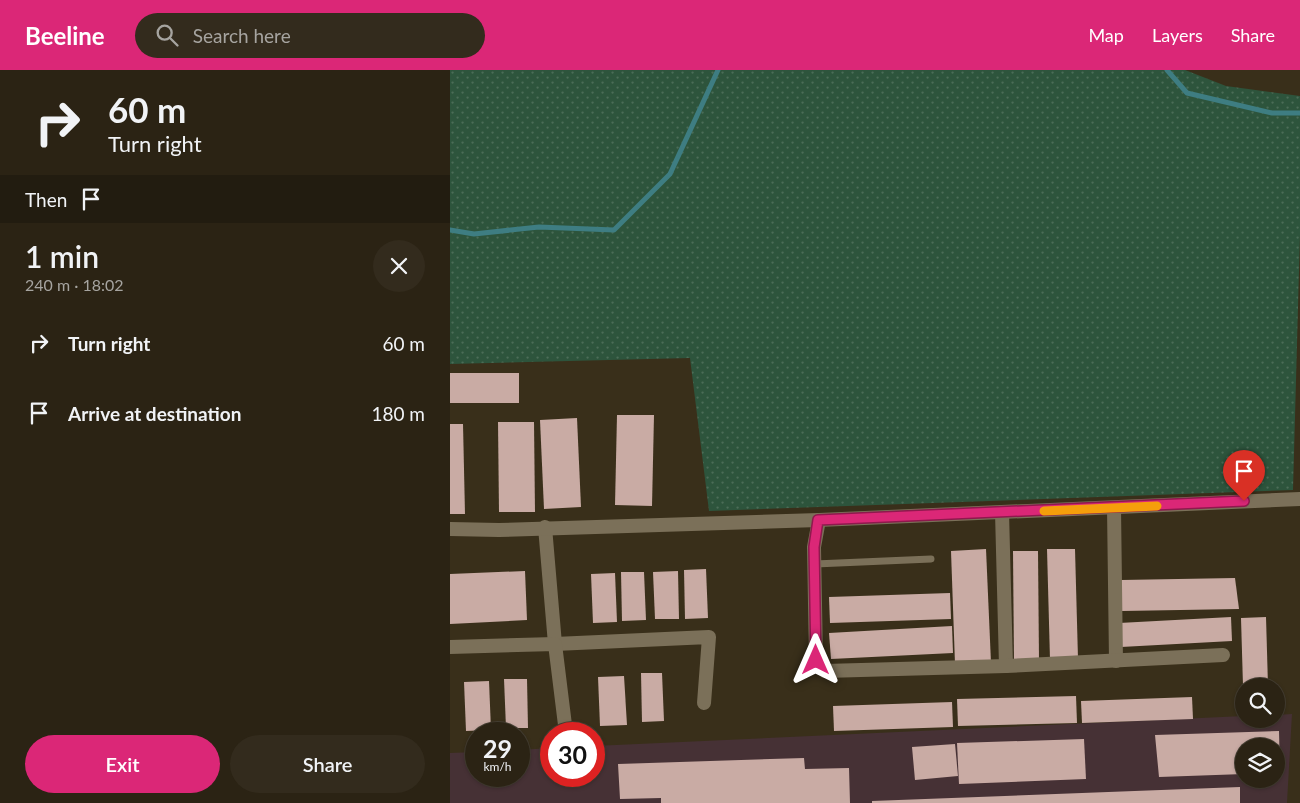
<!DOCTYPE html>
<meta charset="utf-8">
<style>
:root{--surface:#2b2314;--page:#332b1d;--text:#f1f3f6;--muted:#a6a4a0;--line:#474034;--accent:#db2777}
body{margin:0;font-family:Lato,sans-serif;background:var(--page);color:var(--text);height:100vh;display:flex;flex-direction:column;font-size:19px;white-space:nowrap}
*{box-sizing:border-box;margin:0}
p{font-size:16px;color:var(--muted)}
.icon{flex:none;width:28px;height:28px;fill:none;stroke:currentColor;stroke-width:2;stroke-linecap:round;stroke-linejoin:round}
.map{position:relative;flex:1;overflow:hidden}
.sheet{display:flex;flex-direction:column;background:var(--surface);width:450px}
.sheet>*{flex:none}
.banner{background:#2b2314;color:var(--text);overflow:hidden}
.controls{position:absolute;left:785px;top:608px;display:grid;gap:10px}
.controls a{display:grid;place-items:center;width:50px;height:50px;border-radius:50%;background:var(--surface);box-shadow:0 1px 4px #0004,0 0 0 1px var(--line);font-size:25px}
.speed{position:absolute;left:15px;top:652px;display:flex;gap:10px;font-size:25px;font-weight:700;text-align:center}
.speed>*{display:grid;place-content:center;width:65px;height:65px;border-radius:50%;background:var(--surface);box-shadow:0 1px 4px #0004,0 0 0 1px var(--line);line-height:1}
.speed small{font-size:12px;font-weight:400}
.speed .limit{border:8px solid #d22;background:#fff;color:#111}
.pin{position:absolute;display:grid;place-items:center;width:42px;height:42px;color:#fff;margin:-51px -21px;border-radius:50% 50% 50% 0;rotate:-45deg;box-shadow:0 0 5px #0007}
.pin .icon{rotate:45deg}
.me{position:absolute;width:55px;margin:-28px;rotate:0deg;stroke-linejoin:round;filter:drop-shadow(0 0 4px #0008)}
.turn{display:flex;align-items:center;gap:18px;height:105px;padding:0 25px;font-size:22px}
.turn .icon{width:65px;height:65px;stroke-width:2.5}
.turn b{display:block;font-size:35px;line-height:42px}
.then{display:flex;align-items:center;height:48px;padding:0 25px;background:#0003;gap:10px;font-size:19px}
.round{display:grid;place-items:center;flex:none;width:52px;height:52px;border-radius:26px;background:var(--page)}
.summary{display:flex;align-items:center;justify-content:space-between;height:85px;padding:0 25px}
h1{font-size:30px;font-weight:600;line-height:38px}
.cta{display:flex;gap:10px;margin-top:auto;padding:10px 25px}
.cta a{flex:1;height:58px;border-radius:30px;background:var(--accent);color:#fff;font-size:20px;font-weight:600;line-height:58px;text-align:center}
.cta a+a{background:var(--page);color:var(--text)}
ul{padding:0;list-style:none}
li{display:flex;align-items:center;gap:15px;height:70px;padding:0 25px}
li div{flex:1}
li b{display:block;font-size:19px}
li em{font-style:normal}
header{display:flex;align-items:center;gap:30px;box-sizing:border-box;height:70px;padding:0 25px;background:var(--accent);color:#fff}
header strong{font-size:24px}
nav{display:flex;gap:28px;margin-inline-start:auto;font-size:18px}
.search{width:350px;height:45px;background:var(--page);display:flex;align-items:center;gap:12px;box-sizing:border-box;padding:0 18px;border-radius:28px;color:var(--muted);font-size:19px}
main{display:flex;flex:1;min-height:0}
.map>svg:first-child{display:block}
.industrial{fill:#463135;fill-rule:evenodd}
.grass{fill:url(#grass-dots)}
.lines{fill:none;stroke-linecap:round;stroke-linejoin:round}
.stream{stroke:#3e7d82;stroke-width:5}
.building{fill:#c9aba4}
.service{stroke:#7b7059;stroke-width:7}
.minor{stroke:#7b7059;stroke-width:14}
.route-casing{stroke:#8e194d;stroke-width:12}
.route{stroke:#db2777;stroke-width:9}
.slow{stroke:#f59e0b;stroke-width:9}
</style>
<header>
<strong>Beeline</strong>
<div class="search"><svg class="icon" aria-label="search" viewBox="0 0 24 24"><circle cx="10" cy="10" r="6"/><path d="M15 15l6 6"/></svg>Search here</div>
<nav><a>Map</a><a>Layers</a><a>Share</a></nav>
</header>
<main>
<section class="sheet">
<div class="banner">
<div class="turn"><svg class="icon" aria-label="right" viewBox="0 0 24 24"><path d="M7 20v-9h11M14 6l5 5-5 5"/></svg><div><b>60 m</b>Turn right</div></div>
<div class="then">Then<svg class="icon" aria-label="arrive" viewBox="0 0 24 24"><path d="M6 21V4h12l-3 4 3 4H6"/></svg></div>
</div>
<div class="summary"><div><h1>1 min</h1><p>240 m · 18:02</p></div><a class="round"><svg class="icon" aria-label="close" viewBox="0 0 24 24"><path d="M6 6l12 12M18 6L6 18"/></svg></a></div>
<ul>
<li><svg class="icon" aria-label="right" viewBox="0 0 24 24"><path d="M7 20v-9h11M14 6l5 5-5 5"/></svg><div><b>Turn right</b></div><em>60 m</em></li>
<li><svg class="icon" aria-label="arrive" viewBox="0 0 24 24"><path d="M6 21V4h12l-3 4 3 4H6"/></svg><div><b>Arrive at destination</b></div><em>180 m</em></li>
</ul>
<div class="cta"><a>Exit</a><a>Share</a></div>
</section>
<div class="map">
<svg width="850" height="733" viewBox="0 0 850 733">
<defs>
<pattern id="grass-dots" width="8" height="8" patternUnits="userSpaceOnUse" patternTransform="scale(1.25)"><rect width="8" height="8" fill="#2d543c"/><path d="M2 2h.1M6 6h.1" fill="none" stroke="#4b6c57" stroke-width="1.8" stroke-linecap="round"/></pattern>
</defs>
<rect width="100%" height="100%" fill="#392f1a"/>
<path class="industrial" d="M842,644L837,733H0V683L26,682V706H69V680L101,678V706H144V676L794,646V649H826V645ZM794,676H826V709H794Z"/>
<polygon class="grass" points="0,0 735,0 776,16 850,26 850,164 843,420 259,441 240,288 0,294"/>
<g class="lines">
<g class="stream">
<polyline points="717,0 737,23 822,43 850,43"/>
<polyline points="0,160 24,164 89,157 164,160 220,104 268,0"/>
</g>
</g>
<g class="building">
<rect x="0" y="303" width="69" height="30"/>
<polygon points="167,345 204,345 202,436 165,435"/>
<polygon points="127,348 131,437 94,439 90,350"/>
<polygon points="48,352 84,352 85,442 49,442"/>
<polygon points="0,354 13,354 15,444 0,444"/>
<polygon points="536,479 541,593 505,594 501,481"/>
<polygon points="597,479 625,479 628,589 600,590"/>
<polygon points="563,481 588,481 589,591 564,592"/>
<polygon points="256,499 258,548 235,549 234,500"/>
<polygon points="75,501 77,550 0,554 0,504"/>
<polygon points="228,501 229,549 205,549 203,502"/>
<polygon points="171,502 194,502 196,550 172,551"/>
<polygon points="165,503 167,552 143,553 141,504"/>
<polygon points="785,508 789,539 672,541 671,510"/>
<polygon points="500,523 501,549 380,553 379,527"/>
<polygon points="781,547 782,571 671,577 669,553"/>
<polygon points="816,547 818,616 793,616 791,548"/>
<polygon points="502,556 503,583 381,589 379,563"/>
<polygon points="191,603 212,603 214,651 192,652"/>
<polygon points="174,606 177,655 150,656 148,607"/>
<polygon points="54,609 77,609 78,658 56,658"/>
<polygon points="39,611 41,660 16,661 14,612"/>
<polygon points="626,626 627,653 508,656 507,629"/>
<polygon points="742,627 743,649 632,653 631,631"/>
<polygon points="502,632 503,657 384,661 383,636"/>
<rect x="794" y="649" width="25" height="3"/>
<polygon points="829,661 830,703 826,703 826,676 794,676 794,704 709,707 705,665"/>
<polygon points="634,669 636,709 509,714 507,673"/>
<polygon points="505,674 508,706 465,710 462,677"/>
<polygon points="354,688 355,699 399,698 400,733 211,733 211,728 170,729 168,694"/>
<polygon points="790,717 790,733 422,733 422,731"/>
</g>
<g class="lines">
<polyline class="service" points="365,494 481,489"/>
<g class="minor">
<polyline points="664,438 666,591"/>
<polyline points="552,442 556,596"/>
<polyline points="369,450 364,477 366,590 375,601 556,596 773,585"/>
<polyline points="95,457 105,574 259,567 254,633"/>
<polyline points="0,459 49,460 369,450 850,429"/>
<polyline points="0,577 105,574 115,655"/>
</g>
</g>
<g class="lines">
<g class="route-casing">
<polyline id="route" points="366,590 364,477 368,450 794,431"/>
</g>
<use href="#route" class="route"/>
<polyline class="slow" points="594,441 707,436"/>
</g>
</svg>
<div class="controls">
<a><svg class="icon" aria-label="search" viewBox="0 0 24 24"><circle cx="10" cy="10" r="6"/><path d="M15 15l6 6"/></svg></a>
<a><svg class="icon" aria-label="layers" viewBox="0 0 24 24"><path d="M12 4l9 5-9 5-9-5zM3 14l9 5 9-5"/></svg></a>
</div>
<div class="speed"><div>29<small>km/h</small></div><div class="limit">30</div></div>
<div class="pin" style="left:794px;top:431px;background:#d93025"><svg class="icon" aria-label="arrive" viewBox="0 0 24 24"><path d="M6 21V4h12l-3 4 3 4H6"/></svg></div>
<svg class="me" style="left:366px;top:590px" viewBox="-20 -20 40 40"><path d="M0-17L14 15 0 8-14 15z" fill="#db2777" stroke="#fff" stroke-width="4"/></svg>
</div>
</main>
